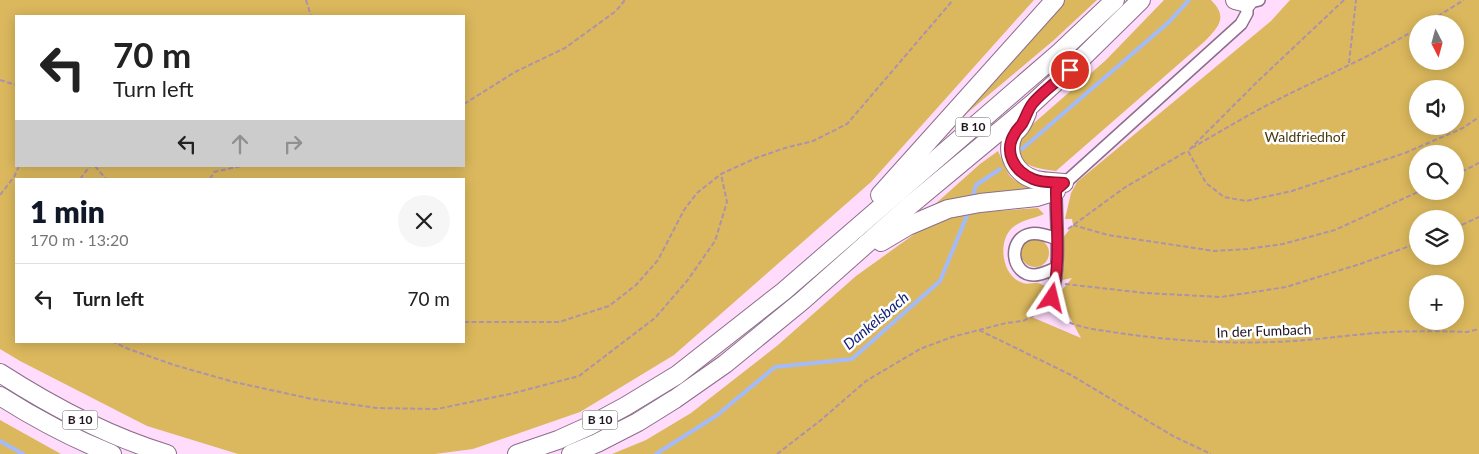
<!DOCTYPE html>
<meta charset="utf-8">
<style>
:root{--surface:#fff;--page:#f6f6f6;--text:#222;--muted:#767676;--line:#e0e0e0;--accent:#111827}
body{margin:0;font-family:Lato,sans-serif;background:var(--page);color:var(--text);height:100vh;display:flex;flex-direction:column;font-size:19px;white-space:nowrap}
*{box-sizing:border-box;margin:0}
p{font-size:16px;color:var(--muted)}
.icon{flex:none;width:28px;height:28px;fill:none;stroke:currentColor;stroke-width:2;stroke-linecap:round;stroke-linejoin:round}
.map{position:relative;flex:1;overflow:hidden}
.side{position:absolute;left:15px;top:178px;width:450px;height:165px;display:flex;flex-direction:column;background:var(--surface);border-radius:0px;box-shadow:0 2px 12px #0003}
.side>*{flex:none}
.guide{position:absolute;left:15px;top:15px;width:450px;height:152px;border-radius:0px;box-shadow:0 2px 12px #0003;background:#fff;color:var(--text);overflow:hidden}
.needle{width:32px;rotate:174deg}
.fabs{position:absolute;left:1409px;top:15px;display:grid;gap:10px}
.fabs a{display:grid;place-items:center;width:55px;height:55px;border-radius:50%;background:var(--surface);box-shadow:0 2px 12px #0003;font-size:25px}
.pin{position:absolute;display:grid;place-items:center;width:42px;height:42px;color:#fff;margin:-21px;border:2px solid #fff;border-radius:50%;box-shadow:0 1px 5px #0007}
.me{position:absolute;width:55px;margin:-28px;rotate:10deg;stroke-linejoin:round;filter:drop-shadow(0 0 4px #0008)}
.turn{display:flex;align-items:center;gap:18px;height:105px;padding:0 15px;font-size:22px}
.turn .icon{width:65px;height:65px;stroke-width:2.5}
.turn b{display:block;font-size:35px;line-height:42px}
.lanes{display:flex;align-items:center;height:48px;padding:0 15px;background:#0003;justify-content:center;gap:25px;direction:ltr}
.lanes .off{opacity:.35}
.round{display:grid;place-items:center;flex:none;width:52px;height:52px;border-radius:26px;background:var(--page)}
.headline{display:flex;align-items:center;justify-content:space-between;height:85px;padding:0 15px}
h1{font-size:30px;font-weight:800;line-height:38px;color:var(--accent)}
ul{padding:0;list-style:none}
li{display:flex;align-items:center;gap:15px;height:70px;padding:0 15px;border-top:1px solid var(--line)}
li div{flex:1}
li b{display:block;font-size:19px}
li em{font-style:normal}
.map>svg:first-child{display:block}
.green{fill:#dbb85d;fill-rule:evenodd}
.lines{fill:none;stroke-linecap:round;stroke-linejoin:round}
.stream{stroke:#a3bbfa;stroke-width:4}
.minor-casing{stroke:#8c6d8a;stroke-width:14}
.trunk-casing{stroke:#8c6d8a;stroke-width:20}
.path{stroke:#ad92ab;stroke-width:2;stroke-dasharray:5 2.5;stroke-linecap:butt}
.minor{stroke:#fff;stroke-width:11}
.trunk{stroke:#fff;stroke-width:18}
.route-casing{stroke:#92132f;stroke-width:12}
.route{stroke:#e11d48;stroke-width:9}
.labels{text-anchor:middle;stroke-width:5;stroke-linejoin:round;paint-order:stroke}
.shield{fill:#fff;stroke:#645b63;stroke-width:1}
.shield-label{font-size:12px;font-weight:bold;fill:#211520}
.park-label{font-size:14px;fill:#493a12;stroke:#fff}
.street-label{font-size:14px;fill:#211520;stroke:#fff}
.water-label{font-size:15px;font-style:italic;fill:#14227a;stroke:#fff}
</style>
<div class="map">
<svg width="1479" height="454" viewBox="0 0 1479 454">
<rect width="100%" height="100%" fill="#ffdcfc"/>
<g class="green">
<path d="M0,0H1034L871,182L674,355L580,412L473,449L435,454H238L147,426L20,361L0,349ZM464,16V166H16V16ZM16,179H464V341H16Z"/>
<polygon points="1064,0 1097,0 1054,40 948,129"/>
<path d="M1164,0H1211C1229,18 1218,27 1204,42L1056,171C1027,168 1008,161 1026,130L1106,60Z"/>
<path d="M1290,0H1479V454H612L646,440L691,413L778,345L856,276L920,230L948,218L983,212L1038,208L1044,214C1033,219 1021,220 1012,228C997,242 1002,277 1023,283C1028,285 1034,282 1038,283C1041,284 1043,285 1045,286L1038,301L1027,315L1081,338L1063,305L1062,290L1072,278L1062,280V239L1073,225L1072,219H1065L1071,193L1077,182L1271,21ZM1418,24H1455V61H1418ZM1418,89H1455V126H1418ZM1418,154H1455V191H1418ZM1418,219H1455V256H1418ZM1418,284H1455V321H1418Z"/>
<path d="M998,151C1011,179 1007,181 1039,188L996,193L933,206L980,164Z"/>
<circle cx="1035" cy="253" r="14"/>
<polygon points="0,420 61,454 0,454"/>
</g>
<g class="lines">
<g class="stream">
<polyline points="1022,149 1169,22 1189,0"/>
<polyline points="973,196 976,185 1000,169"/>
<polyline points="0,441 23,454"/>
<polyline points="656,454 716,416 775,367 852,359 940,281 968,213"/>
</g>
<g class="minor-casing">
<g id="minor">
<path d="M1056,268C1049,271 1041,275 1034,275C1011,275 1007,239 1030,234C1038,232 1049,236 1057,239"/>
<path d="M1052,297C1061,263 1056,226 1056,191L1241,24L1247,13V3L1259,0"/>
</g>
</g>
<g class="trunk-casing">
<g id="trunk">
<polyline points="1235,0 1247,3"/>
<path d="M1027,113C1025,118 1023,123 1020,127C1018,130 1016,131 1014,133C1004,153 1015,174 1036,180C1045,182 1054,182 1064,183"/>
<polyline points="880,195 1055,0"/>
<polyline points="881,242 908,226 948,209 980,203 1037,197 1056,191"/>
<path d="M0,373C53,407 107,436 167,454"/>
<path d="M0,396C36,419 72,438 112,454"/>
<polyline points="517,454 558,440 589,426 626,406 677,375 784,291 1060,52 1115,0"/>
<polyline points="571,454 597,443 638,422 675,399 725,364 802,301 908,207 1032,104 1082,58 1141,0"/>
</g>
</g>
<g class="path">
<polyline points="306,0 311,16"/>
<polyline points="1344,0 1258,81 1188,151 1206,183 1224,197 1246,201 1292,191 1405,153 1463,128 1479,117"/>
<polyline points="1425,24 1464,0"/>
<polyline points="1349,63 1356,0"/>
<polyline points="0,80 16,85"/>
<polyline points="464,104 515,72 565,48 616,11 625,0"/>
<path d="M1192,148C1221,131 1251,113 1281,98C1327,75 1374,55 1418,28"/>
<polyline points="95,166 106,179"/>
<polyline points="1455,175 1479,163"/>
<polyline points="80,179 90,166"/>
<polyline points="210,179 214,172 241,166"/>
<polyline points="0,195 14,177 19,166"/>
<polyline points="1073,225 1108,235 1214,251 1247,249 1283,244 1335,230 1420,191"/>
<polyline points="1455,228 1479,217"/>
<polyline points="1068,229 1124,188 1187,151"/>
<polyline points="1065,284 1145,293 1221,297 1286,287 1360,264 1418,243"/>
<path d="M1054,307C1058,325 1092,329 1106,331C1162,340 1217,344 1273,342C1313,341 1351,334 1391,332C1416,331 1442,331 1467,332L1479,329"/>
<polyline points="464,322 559,322 609,306 636,285 658,260 684,210 697,193 721,174 756,158 785,148 813,141 847,124 953,0"/>
<polyline points="979,330 1071,375 1173,436 1211,454"/>
<polyline points="112,341 126,348 174,365 234,382 312,399 377,408 437,409 510,394 579,376 655,318 687,281 715,241 727,202 721,174"/>
<polyline points="777,454 821,420 866,381 920,349 952,337 1006,323 1023,321 1035,315 1045,304"/>
</g>
<use href="#minor" class="minor"/>
<use href="#trunk" class="trunk"/>
</g>
<g class="lines">
<g class="route-casing">
<path id="route" d="M1052,298C1061,263 1056,226 1056,190L1064,183C1054,182 1042,183 1033,179C1014,171 1003,152 1015,133C1017,129 1020,127 1022,124C1026,117 1028,109 1033,103C1042,92 1059,80 1070,70"/>
</g>
<use href="#route" class="route"/>
</g>
<g class="labels">
<g class="shield">
<rect x="955.5" y="117.5" width="35" height="19" rx="4"/>
<rect x="62.5" y="410.5" width="35" height="19" rx="4"/>
<rect x="582.5" y="410.5" width="35" height="19" rx="4"/>
</g>
<g class="shield-label">
<text x="973" y="131">B 10</text>
<text x="80" y="424">B 10</text>
<text x="600" y="424">B 10</text>
</g>
<g class="park-label">
<text x="1305" y="142">Waldfriedhof</text>
</g>
<g class="street-label">
<text transform="translate(1264 331) rotate(-2)" y="5">In der Fumbach</text>
</g>
<g class="water-label">
<text transform="translate(876 321) rotate(-40)" y="5">Dankelsbach</text>
</g>
</g>
</svg>
<div class="fabs">
<a><svg class="needle" viewBox="-14 -14 28 28"><path d="M0-13l5 13h-10z" fill="#e53935"/><path d="M0 13l5-13h-10z" fill="#767676"/></svg></a>
<a><svg class="icon" aria-label="sound" viewBox="0 0 24 24"><path d="M4 9h4l5-4v14l-5-4H4zM17 9q2 3 0 6"/></svg></a>
<a><svg class="icon" aria-label="search" viewBox="0 0 24 24"><circle cx="10" cy="10" r="6"/><path d="M15 15l6 6"/></svg></a>
<a><svg class="icon" aria-label="layers" viewBox="0 0 24 24"><path d="M12 4l9 5-9 5-9-5zM3 14l9 5 9-5"/></svg></a>
<a>+</a>
</div>
<div class="pin" style="left:1070px;top:70px;background:#d93025"><svg class="icon" aria-label="arrive" viewBox="0 0 24 24"><path d="M6 21V4h12l-3 4 3 4H6"/></svg></div>
<svg class="me" style="left:1052px;top:298px" viewBox="-20 -20 40 40"><path d="M0-17L14 15 0 8-14 15z" fill="#e11d48" stroke="#fff" stroke-width="4"/></svg>
<div class="guide">
<div class="turn"><svg class="icon" aria-label="left" viewBox="0 0 24 24"><path d="M17 20v-9H6M10 6l-5 5 5 5"/></svg><div><b>70 m</b>Turn left</div></div>
<div class="lanes"><svg class="icon" aria-label="left" viewBox="0 0 24 24"><path d="M17 20v-9H6M10 6l-5 5 5 5"/></svg><svg class="icon off" aria-label="ahead" viewBox="0 0 24 24"><path d="M12 20V5M6 11l6-6 6 6"/></svg><svg class="icon off" aria-label="right" viewBox="0 0 24 24"><path d="M7 20v-9h11M14 6l5 5-5 5"/></svg></div>
</div>
<section class="side">
<div class="headline"><div><h1>1 min</h1><p>170 m · 13:20</p></div><a class="round"><svg class="icon" aria-label="close" viewBox="0 0 24 24"><path d="M6 6l12 12M18 6L6 18"/></svg></a></div>
<ul>
<li><svg class="icon" aria-label="left" viewBox="0 0 24 24"><path d="M17 20v-9H6M10 6l-5 5 5 5"/></svg><div><b>Turn left</b></div><em>70 m</em></li>
</ul>
</section>
</div>
